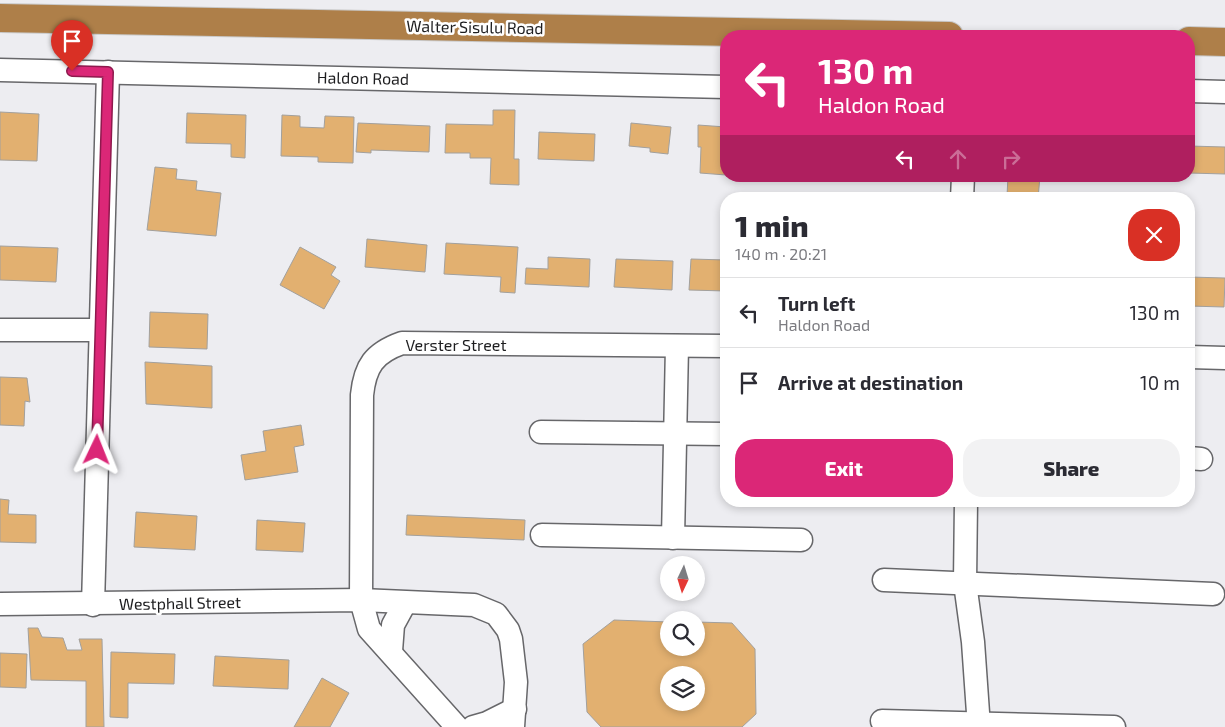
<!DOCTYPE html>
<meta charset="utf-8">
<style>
:root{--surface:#fff;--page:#f2f2f3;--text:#2b2b33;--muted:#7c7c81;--line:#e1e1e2;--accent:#db2777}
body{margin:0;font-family:"Exo 2",sans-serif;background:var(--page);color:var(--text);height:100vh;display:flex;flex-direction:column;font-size:19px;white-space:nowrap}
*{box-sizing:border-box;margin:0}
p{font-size:16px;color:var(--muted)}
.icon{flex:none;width:28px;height:28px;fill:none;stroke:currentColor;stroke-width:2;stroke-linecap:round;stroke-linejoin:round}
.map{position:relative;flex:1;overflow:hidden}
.panel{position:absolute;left:720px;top:192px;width:475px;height:315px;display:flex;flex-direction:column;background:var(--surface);border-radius:20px;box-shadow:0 2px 8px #0003}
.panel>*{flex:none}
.top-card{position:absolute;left:720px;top:30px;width:475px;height:152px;border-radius:20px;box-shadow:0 2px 8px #0003;background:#db2777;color:#fff;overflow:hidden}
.needle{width:32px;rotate:184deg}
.tools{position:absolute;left:660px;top:556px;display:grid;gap:10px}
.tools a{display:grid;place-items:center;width:45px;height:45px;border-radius:50%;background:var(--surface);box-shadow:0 2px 8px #0003;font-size:25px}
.pin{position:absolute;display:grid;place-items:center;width:42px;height:42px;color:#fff;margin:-51px -21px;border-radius:50% 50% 50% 0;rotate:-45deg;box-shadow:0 0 5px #0007}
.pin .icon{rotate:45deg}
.me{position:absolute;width:55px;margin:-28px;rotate:2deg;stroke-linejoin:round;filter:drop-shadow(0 0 4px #0008)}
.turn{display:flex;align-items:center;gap:18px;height:105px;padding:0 15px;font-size:22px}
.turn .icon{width:65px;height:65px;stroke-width:2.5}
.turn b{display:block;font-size:35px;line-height:42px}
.lanes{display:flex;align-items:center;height:48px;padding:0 15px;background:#0003;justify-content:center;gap:25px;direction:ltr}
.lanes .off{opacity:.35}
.round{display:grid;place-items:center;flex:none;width:52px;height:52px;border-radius:20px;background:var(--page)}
.head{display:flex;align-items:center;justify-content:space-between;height:85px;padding:0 15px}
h1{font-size:30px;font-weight:800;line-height:38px}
.primary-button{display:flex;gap:10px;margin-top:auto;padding:10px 15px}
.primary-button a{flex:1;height:58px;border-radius:20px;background:var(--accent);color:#fff;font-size:20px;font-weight:800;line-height:58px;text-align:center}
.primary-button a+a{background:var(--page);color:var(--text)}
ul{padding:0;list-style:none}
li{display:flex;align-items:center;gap:15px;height:70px;padding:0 15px;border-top:1px solid var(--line)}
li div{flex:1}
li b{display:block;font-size:19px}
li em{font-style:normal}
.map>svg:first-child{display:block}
.building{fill:#e2b070;stroke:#a2a09d;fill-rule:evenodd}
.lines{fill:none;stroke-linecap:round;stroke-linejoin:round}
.minor-casing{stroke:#67676a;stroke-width:25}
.highway-casing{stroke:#c9c9c9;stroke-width:30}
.minor{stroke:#fff;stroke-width:22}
.highway{stroke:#ae7f49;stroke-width:28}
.route-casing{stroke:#8e194d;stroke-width:12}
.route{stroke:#db2777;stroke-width:9}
.labels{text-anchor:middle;stroke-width:5;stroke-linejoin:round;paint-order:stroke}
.street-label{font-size:16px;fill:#1d1d1f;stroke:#fff}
</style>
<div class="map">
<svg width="1225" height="727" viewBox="0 0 1225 727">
<rect width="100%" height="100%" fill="#ededf1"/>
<g class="building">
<polygon points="493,110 515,110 514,159 519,159 519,185 490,184 491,158 470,158 470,153 445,153 446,124 493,125"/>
<polygon points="0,112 39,114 37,161 0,160"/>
<polygon points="187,113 246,115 245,158 231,157 231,144 186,143"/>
<polygon points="282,115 300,116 300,127 324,128 325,116 354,117 353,163 318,162 318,157 281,156"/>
<polygon points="358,123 430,126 429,152 371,150 371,153 356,152"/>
<polygon points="631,123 671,127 668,154 650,152 650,148 629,146"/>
<polygon points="698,125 726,127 726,175 700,173 701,147 698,147"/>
<polygon points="539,132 595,134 594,161 538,159"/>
<polygon points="1189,146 1225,147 1225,174 1189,173"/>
<polygon points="155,167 177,169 176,179 197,181 196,190 221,193 216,236 147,230"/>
<polygon points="860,176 879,176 878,180 860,179"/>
<polygon points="1008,176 1040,176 1038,199 1007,196"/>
<polygon points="367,239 427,245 425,272 365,267"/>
<polygon points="446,243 518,247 515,293 500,292 501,277 444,274"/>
<polygon points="0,246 58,248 56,282 0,280"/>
<polygon points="300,247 336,267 331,275 340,281 324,309 280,285"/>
<polygon points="548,257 590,259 589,287 525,284 526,268 548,269"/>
<polygon points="616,259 673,261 672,290 614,287"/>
<polygon points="691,259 726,260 726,291 689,290"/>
<polygon points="1189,277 1225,278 1224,307 1189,306"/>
<polygon points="150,312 208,314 207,349 149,347"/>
<polygon points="145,362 212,366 212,408 146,404"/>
<polygon points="0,377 27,378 30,402 25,401 24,426 0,425"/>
<polygon points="301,425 304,445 294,447 298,472 245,480 241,455 266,451 263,431"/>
<polygon points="0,499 9,500 8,514 36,515 36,543 0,542"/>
<polygon points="136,512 197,516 195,550 134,547"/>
<polygon points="407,515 525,520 524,540 406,535"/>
<polygon points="257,520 305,523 303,552 256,550"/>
<path d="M614,620L669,622V648H696V622L732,623L755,649L756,714L742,727H601L587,712L583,644ZM669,675H696V702H669Z"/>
<polygon points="28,628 38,628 42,637 63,638 67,650 82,650 79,639 102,639 104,727 86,727 86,681 31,680"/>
<polygon points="111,652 175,654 174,684 128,683 128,718 110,717"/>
<polygon points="0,653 27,654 26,688 0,687"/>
<polygon points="215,656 289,660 288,689 213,686"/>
<polygon points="322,678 349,693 330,727 294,727"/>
</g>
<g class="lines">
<g class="minor-casing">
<g id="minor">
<polyline points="0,70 726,87"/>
<polyline points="1189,91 1225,92"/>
<polyline points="962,199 963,176"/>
<polyline points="0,330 100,330"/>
<polyline points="1189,357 1225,358"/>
<polyline points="541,432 726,434"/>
<polyline points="1189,458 1201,459"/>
<polyline points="966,501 965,583 973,642 979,727"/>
<polyline points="542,535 801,540"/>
<polyline points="673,538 677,346"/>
<polyline points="884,580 1213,594"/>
<polyline points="0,604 361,600 474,605 496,614 508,630 511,639 516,682 513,727"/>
<polyline points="93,605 108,72"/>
<polyline points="391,651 393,625 405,603"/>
<polyline points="882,721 1114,727"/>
<path d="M457,727L369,629L361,600L362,395C365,366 374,353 402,343L726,346"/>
<polyline points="473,727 487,723 515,709"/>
</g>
</g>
<g class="highway-casing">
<g id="highway">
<polyline points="0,18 949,36"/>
<polyline points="1189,41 1225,42"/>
</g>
</g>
<use href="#minor" class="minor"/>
<use href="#highway" class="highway"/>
</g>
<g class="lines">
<g class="route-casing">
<polyline id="route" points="72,71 108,72 97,450"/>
</g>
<use href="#route" class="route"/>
</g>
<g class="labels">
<g class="street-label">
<text transform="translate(475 27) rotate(1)" y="6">Walter Sisulu Road</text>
<text transform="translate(363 78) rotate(1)" y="6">Haldon Road</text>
<text x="456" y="351">Verster Street</text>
<text transform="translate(180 603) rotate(-1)" y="6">Westphall Street</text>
</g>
</g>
</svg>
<div class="tools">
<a><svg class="needle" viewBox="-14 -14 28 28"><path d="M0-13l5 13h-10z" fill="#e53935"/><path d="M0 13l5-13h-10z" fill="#7c7c81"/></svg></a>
<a><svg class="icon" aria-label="search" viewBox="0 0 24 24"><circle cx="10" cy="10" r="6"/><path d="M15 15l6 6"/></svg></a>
<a><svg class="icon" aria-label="layers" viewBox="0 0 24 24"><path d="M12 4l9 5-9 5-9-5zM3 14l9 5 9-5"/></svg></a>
</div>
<div class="pin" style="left:72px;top:71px;background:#d93025"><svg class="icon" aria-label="arrive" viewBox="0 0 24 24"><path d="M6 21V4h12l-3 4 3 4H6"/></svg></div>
<svg class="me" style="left:97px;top:450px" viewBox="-20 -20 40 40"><path d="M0-17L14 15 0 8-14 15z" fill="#db2777" stroke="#fff" stroke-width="4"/></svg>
<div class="top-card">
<div class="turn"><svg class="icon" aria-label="left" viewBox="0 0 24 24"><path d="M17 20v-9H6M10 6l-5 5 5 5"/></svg><div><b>130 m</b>Haldon Road</div></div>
<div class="lanes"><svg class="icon" aria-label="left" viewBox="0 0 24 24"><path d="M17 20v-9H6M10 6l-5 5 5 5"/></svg><svg class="icon off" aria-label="ahead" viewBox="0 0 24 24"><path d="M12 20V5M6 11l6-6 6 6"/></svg><svg class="icon off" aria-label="right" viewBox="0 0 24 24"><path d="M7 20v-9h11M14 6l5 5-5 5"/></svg></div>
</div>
<section class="panel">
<div class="head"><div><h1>1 min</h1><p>140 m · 20:21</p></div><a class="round" style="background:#d93025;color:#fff"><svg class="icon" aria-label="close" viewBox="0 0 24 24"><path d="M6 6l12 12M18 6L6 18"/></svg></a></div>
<ul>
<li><svg class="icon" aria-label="left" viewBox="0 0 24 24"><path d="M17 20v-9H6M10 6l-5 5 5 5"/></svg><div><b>Turn left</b><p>Haldon Road</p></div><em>130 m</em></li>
<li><svg class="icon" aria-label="arrive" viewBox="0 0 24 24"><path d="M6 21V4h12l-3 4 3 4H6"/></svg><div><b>Arrive at destination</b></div><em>10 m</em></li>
</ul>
<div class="primary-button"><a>Exit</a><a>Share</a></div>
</section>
</div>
